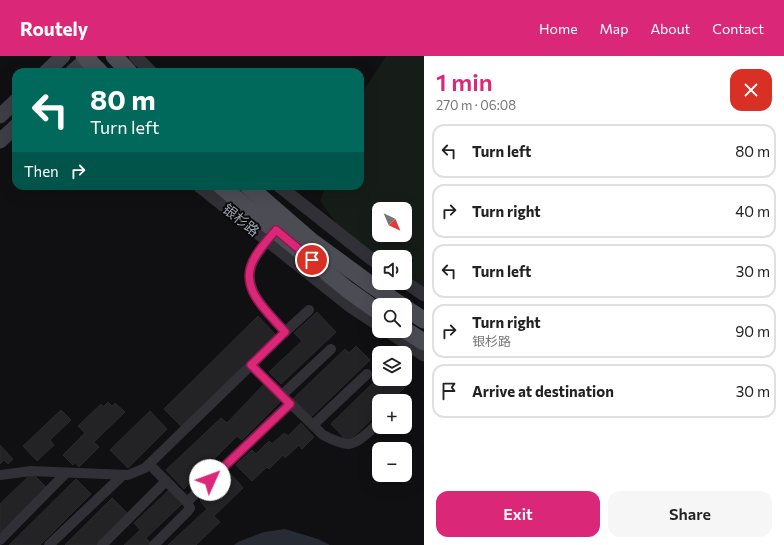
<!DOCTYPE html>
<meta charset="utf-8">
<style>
:root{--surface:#fff;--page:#f6f6f6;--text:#222;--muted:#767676;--line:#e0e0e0;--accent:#db2777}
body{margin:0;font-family:Commissioner,"Noto Sans SC",sans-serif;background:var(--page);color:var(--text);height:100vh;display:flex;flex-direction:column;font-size:15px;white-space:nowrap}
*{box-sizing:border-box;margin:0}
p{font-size:13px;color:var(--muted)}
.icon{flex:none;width:22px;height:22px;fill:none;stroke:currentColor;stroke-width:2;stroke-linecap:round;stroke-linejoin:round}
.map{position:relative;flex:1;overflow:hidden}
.panel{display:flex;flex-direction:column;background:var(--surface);width:360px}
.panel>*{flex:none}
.banner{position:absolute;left:12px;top:12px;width:352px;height:122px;border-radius:12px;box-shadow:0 4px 16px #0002;background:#00695c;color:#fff;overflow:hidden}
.needle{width:26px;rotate:136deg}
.controls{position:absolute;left:372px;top:146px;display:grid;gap:8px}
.controls a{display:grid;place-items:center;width:40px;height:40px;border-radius:8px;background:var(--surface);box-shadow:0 4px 16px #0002;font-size:20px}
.pin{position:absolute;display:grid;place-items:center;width:34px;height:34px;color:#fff;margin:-17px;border:2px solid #fff;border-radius:50%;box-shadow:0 1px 4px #0007}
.me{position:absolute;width:44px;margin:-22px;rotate:47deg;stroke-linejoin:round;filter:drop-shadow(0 0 3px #0008)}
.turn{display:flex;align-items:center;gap:14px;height:84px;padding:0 12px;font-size:18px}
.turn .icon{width:52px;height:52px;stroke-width:2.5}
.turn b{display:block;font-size:28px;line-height:34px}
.then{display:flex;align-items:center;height:38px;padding:0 12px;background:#0003;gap:8px;font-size:15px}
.round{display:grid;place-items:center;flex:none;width:42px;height:42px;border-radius:12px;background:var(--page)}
.headline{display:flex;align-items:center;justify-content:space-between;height:68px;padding:0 12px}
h1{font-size:24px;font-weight:600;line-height:30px;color:var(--accent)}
.cta{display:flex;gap:8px;margin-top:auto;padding:8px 12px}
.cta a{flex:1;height:46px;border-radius:12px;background:var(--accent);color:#fff;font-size:16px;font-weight:600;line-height:46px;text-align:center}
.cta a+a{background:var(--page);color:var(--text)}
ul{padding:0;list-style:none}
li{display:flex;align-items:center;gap:12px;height:54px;margin:0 8px 6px;padding:0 4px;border:2px solid var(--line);border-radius:12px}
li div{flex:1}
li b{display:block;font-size:15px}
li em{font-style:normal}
header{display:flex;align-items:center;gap:24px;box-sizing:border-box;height:56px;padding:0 20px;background:var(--accent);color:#fff}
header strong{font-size:19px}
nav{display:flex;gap:22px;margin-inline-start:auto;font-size:14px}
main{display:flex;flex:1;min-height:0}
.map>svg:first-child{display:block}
.green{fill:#161c18;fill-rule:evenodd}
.water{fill:#262b34}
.building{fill:#232225;stroke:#2a292d}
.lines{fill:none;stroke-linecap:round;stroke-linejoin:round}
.minor{stroke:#313036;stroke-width:10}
.tertiary{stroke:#313036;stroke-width:13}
.secondary{stroke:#3e3f46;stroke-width:15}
.primary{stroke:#4c4c55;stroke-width:17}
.route-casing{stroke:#8e194d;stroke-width:10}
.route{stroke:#db2777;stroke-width:7}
.labels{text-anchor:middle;stroke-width:4;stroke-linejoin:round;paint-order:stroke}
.street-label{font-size:14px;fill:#a0a2b2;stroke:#0b0b0c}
</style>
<header>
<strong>Routely</strong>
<nav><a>Home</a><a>Map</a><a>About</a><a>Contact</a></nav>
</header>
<main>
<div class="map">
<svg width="424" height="489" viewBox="0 0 424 489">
<rect width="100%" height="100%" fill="#100f11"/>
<path class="green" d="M386,0H424V233L405,220V201H379L346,180L320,145L326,130H360V40ZM379,153H405V179H379Z"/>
<polygon class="water" points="285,473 318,483 330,489 234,489 238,486 264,476"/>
<g class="building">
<polygon points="317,256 336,276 281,328 269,316 302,285 294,277"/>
<polygon points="258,260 275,278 181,370 164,353"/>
<polygon points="356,290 370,304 311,361 293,343 345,293 349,297"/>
<polygon points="379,321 379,323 401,323 407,329 391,345 379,345 379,356 348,386 331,368"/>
<polygon points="265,327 281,345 242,384 237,380 184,433 166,414 221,362 227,367"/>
<polygon points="108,346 112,350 115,347 125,356 94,386 99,391 79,411 75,406 73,409 63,399 85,377 78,370 101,348 103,351"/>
<polygon points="61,354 71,364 50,384 54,389 37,405 23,390"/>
<polygon points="150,355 167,373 128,412 110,394"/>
<polygon points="301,367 314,381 302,393 299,389 285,402 283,399 269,413 267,411 252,425 236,409 252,394 256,398 269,385 272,388 284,377 288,380"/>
<polygon points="0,389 13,403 8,408 4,404 0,408"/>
<polygon points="32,417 46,431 0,476 0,448"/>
<polygon points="230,417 243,432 214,460 220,466 196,489 168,489 207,453 200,445"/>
<polygon points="76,423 91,438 40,489 9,489"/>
<polygon points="169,434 183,447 146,482 151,488 150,489 124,489 140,474 134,467"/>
<polygon points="112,442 128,458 97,489 65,489"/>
</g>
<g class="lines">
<g class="minor">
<path d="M272,180C264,189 255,199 251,210C243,236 270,258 285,276"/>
<path d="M251,309L323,379C329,382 342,388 349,388C359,387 372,373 379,366"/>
<polyline points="282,339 331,293"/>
<polyline points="313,369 367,318"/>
<polyline points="150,409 187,446 190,452 188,455 154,489"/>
<polyline points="0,419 31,415 128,419 145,412 285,276 309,254"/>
<polyline points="187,446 290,347"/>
<polyline points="0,484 66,417"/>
<polyline points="49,489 123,419"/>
<polyline points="102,489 166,425"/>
</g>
<g class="tertiary">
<polyline points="135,0 151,16"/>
<polyline points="199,130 350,250 379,269"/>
<polyline points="279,130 379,209"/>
<polyline points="405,226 424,239"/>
<polyline points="388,275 424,299"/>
</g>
<g class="secondary">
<polyline points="46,16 63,0"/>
<polyline points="72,16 90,0"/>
<polyline points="0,60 16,45"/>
<polyline points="0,85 16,70"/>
</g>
<g class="primary">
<polyline points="84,0 100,16"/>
<polyline points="114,0 129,16"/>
<polyline points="221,130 348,234 379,256"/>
<polyline points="248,130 310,184 370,228 401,249"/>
<polyline points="405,252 424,264"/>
<polyline points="405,274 424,286"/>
</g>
</g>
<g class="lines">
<g class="route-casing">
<path id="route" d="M210,424L290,348L251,309L285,276C270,258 242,236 251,210C255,197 267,185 276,174L312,204"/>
</g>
<use href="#route" class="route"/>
</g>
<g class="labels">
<g class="street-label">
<text transform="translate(241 164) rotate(39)" y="5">银杉路</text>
</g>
</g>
</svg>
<div class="controls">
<a><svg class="needle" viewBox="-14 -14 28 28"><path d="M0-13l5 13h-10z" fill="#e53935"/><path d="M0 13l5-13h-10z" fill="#767676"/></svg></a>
<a><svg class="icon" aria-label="sound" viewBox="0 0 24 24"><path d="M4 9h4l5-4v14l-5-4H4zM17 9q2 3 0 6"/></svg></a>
<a><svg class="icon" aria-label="search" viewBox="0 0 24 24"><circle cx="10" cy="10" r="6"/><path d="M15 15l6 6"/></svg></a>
<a><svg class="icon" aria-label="layers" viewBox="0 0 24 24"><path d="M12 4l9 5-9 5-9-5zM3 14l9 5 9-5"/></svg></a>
<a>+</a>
<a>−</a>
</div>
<div class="pin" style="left:312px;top:204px;background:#d93025"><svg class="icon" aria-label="arrive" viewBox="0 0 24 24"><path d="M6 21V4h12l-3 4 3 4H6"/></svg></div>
<svg class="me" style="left:210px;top:424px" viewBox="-20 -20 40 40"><circle r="19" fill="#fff"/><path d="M0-13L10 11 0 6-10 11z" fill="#db2777"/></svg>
<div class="banner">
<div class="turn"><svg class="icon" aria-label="left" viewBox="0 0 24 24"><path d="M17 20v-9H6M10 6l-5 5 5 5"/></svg><div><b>80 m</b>Turn left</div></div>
<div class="then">Then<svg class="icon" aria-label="right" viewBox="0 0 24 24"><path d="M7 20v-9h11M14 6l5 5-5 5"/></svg></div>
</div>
</div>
<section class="panel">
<div class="headline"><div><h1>1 min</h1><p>270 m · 06:08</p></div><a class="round" style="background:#d93025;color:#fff"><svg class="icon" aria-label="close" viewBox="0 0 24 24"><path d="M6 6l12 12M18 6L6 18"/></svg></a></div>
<ul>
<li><svg class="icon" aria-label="left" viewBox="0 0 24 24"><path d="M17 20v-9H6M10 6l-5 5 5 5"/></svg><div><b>Turn left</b></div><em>80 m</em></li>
<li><svg class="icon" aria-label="right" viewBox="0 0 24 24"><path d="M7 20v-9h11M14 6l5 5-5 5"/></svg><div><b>Turn right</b></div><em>40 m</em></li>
<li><svg class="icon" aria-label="left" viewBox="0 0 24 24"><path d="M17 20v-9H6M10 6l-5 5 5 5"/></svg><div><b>Turn left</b></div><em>30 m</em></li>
<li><svg class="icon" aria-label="right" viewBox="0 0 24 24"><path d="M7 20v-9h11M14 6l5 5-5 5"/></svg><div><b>Turn right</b><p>银杉路</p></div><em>90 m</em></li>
<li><svg class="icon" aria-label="arrive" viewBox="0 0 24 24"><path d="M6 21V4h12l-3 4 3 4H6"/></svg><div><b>Arrive at destination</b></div><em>30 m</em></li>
</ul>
<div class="cta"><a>Exit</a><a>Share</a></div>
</section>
</main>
